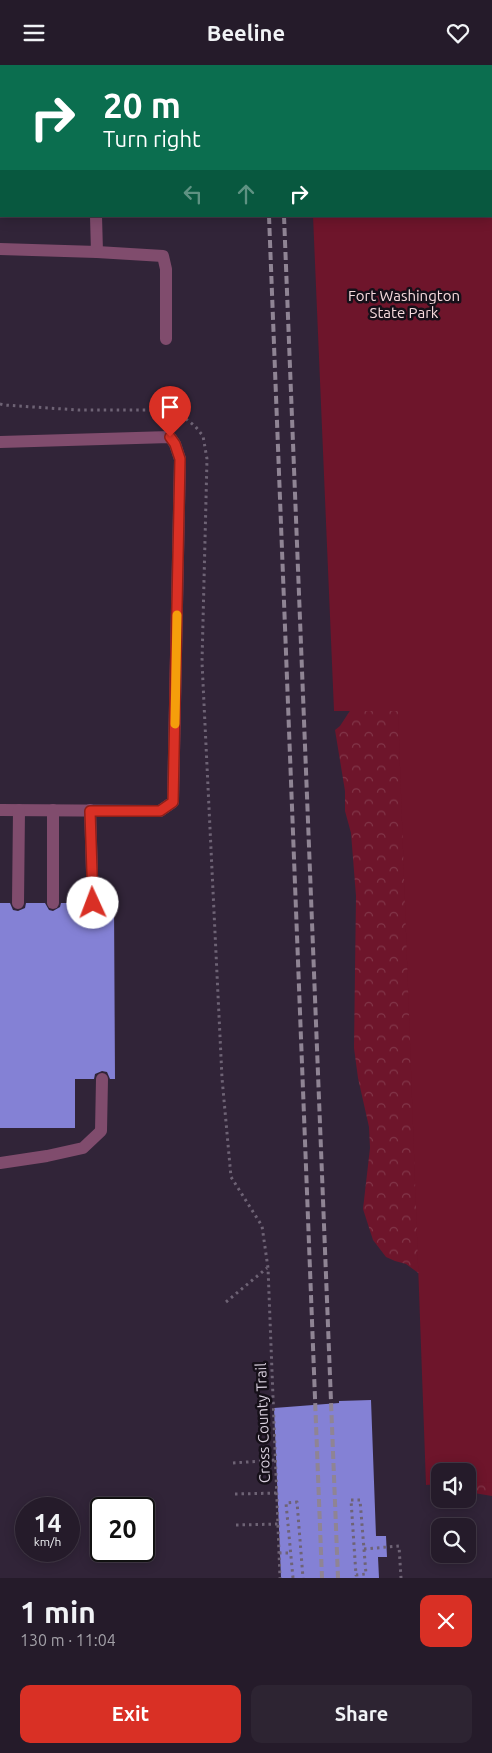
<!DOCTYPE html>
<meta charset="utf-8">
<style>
:root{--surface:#251b2a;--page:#2d2432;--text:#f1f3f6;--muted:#a3a1a8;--line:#423947;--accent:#d93025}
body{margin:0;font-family:Ubuntu,sans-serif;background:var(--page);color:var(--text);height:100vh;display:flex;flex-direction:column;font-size:19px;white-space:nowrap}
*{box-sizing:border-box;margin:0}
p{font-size:16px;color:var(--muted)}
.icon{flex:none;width:28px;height:28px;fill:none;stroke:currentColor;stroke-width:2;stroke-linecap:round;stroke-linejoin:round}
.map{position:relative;height:1513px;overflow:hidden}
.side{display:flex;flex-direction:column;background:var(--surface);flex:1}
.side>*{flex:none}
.guide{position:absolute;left:0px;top:0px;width:492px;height:152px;box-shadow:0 2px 12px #0003,0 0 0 1px var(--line);background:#0b6e4f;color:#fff;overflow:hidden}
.buttons{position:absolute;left:431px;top:1398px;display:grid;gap:10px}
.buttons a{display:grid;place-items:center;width:45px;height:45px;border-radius:10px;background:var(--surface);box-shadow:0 2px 12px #0003,0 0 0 1px var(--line);font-size:25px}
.speed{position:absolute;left:15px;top:1432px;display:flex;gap:10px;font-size:25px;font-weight:700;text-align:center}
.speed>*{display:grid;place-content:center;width:65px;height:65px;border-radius:50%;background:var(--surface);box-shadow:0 2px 12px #0003,0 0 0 1px var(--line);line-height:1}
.speed small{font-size:12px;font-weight:400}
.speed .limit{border:2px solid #111;border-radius:8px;background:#fff;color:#111}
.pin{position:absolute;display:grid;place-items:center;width:42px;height:42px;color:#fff;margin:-51px -21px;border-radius:50% 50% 50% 0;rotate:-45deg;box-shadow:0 0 5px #0007}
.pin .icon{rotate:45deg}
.me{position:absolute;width:55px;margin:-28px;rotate:358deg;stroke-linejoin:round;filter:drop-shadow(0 0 4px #0008)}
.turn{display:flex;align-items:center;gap:18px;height:105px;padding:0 20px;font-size:22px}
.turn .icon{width:65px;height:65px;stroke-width:2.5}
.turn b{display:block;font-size:35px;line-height:42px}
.lanes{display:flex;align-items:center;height:48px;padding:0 20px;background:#0003;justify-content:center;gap:25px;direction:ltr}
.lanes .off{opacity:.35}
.round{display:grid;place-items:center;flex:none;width:52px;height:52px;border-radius:10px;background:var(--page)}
.headline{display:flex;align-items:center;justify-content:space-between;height:85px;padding:0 20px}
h1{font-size:30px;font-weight:600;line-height:38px}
.cta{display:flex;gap:10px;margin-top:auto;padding:10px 20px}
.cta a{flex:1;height:58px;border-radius:10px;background:var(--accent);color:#fff;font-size:20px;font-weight:600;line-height:58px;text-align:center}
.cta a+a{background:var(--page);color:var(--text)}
header{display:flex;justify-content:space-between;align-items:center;height:65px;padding:0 20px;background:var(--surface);font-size:22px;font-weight:600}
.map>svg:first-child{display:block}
.forest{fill:url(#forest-crowns)}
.park{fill:#6e152b}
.building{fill:#8481d5}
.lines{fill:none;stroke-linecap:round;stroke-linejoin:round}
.path{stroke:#6e6375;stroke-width:3;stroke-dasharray:2.5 4;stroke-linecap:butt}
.lane{stroke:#804c6d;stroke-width:12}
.rail{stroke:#8f8494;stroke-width:4;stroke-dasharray:8 4;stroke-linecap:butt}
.route-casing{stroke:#8d1f18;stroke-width:12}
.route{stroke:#d93025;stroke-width:9}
.slow{stroke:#f59e0b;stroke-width:9}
.labels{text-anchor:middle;stroke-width:5;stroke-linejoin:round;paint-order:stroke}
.park-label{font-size:15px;fill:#f7dbde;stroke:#161019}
.street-label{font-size:15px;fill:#dad1df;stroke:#161019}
</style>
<header><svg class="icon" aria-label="menu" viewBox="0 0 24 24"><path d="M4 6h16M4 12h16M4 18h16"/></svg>Beeline<svg class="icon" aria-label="heart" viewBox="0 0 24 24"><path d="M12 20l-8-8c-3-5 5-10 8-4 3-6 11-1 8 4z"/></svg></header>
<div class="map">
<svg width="492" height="1513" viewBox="0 0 492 1513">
<defs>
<pattern id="forest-crowns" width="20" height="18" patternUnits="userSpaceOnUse" patternTransform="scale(1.25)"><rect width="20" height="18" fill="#6e152b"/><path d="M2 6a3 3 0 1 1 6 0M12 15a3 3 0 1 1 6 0" fill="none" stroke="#823649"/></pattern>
</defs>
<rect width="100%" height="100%" fill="#312438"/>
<polygon class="forest" points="492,542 492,1431 468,1427 468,1406 440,1406 421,1210 406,1199 395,1196 386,1192 373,1175 363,1144 370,1083 369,1062 358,1013 354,983 356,831 351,768 345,746 345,726 335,665 340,661 359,632"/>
<polygon class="park" points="306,0 492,0 492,1417 468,1418 468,1406 440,1406 440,1419 426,1420 398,646 334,646 313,151 491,151 491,1 306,1"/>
<g class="building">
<polygon points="0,838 10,838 13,845 18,846 25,843 26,838 45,838 49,845 53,846 60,842 61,838 85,838 86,843 93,846 98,845 101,838 114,838 115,1014 110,1014 107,1007 102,1006 95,1009 94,1014 75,1014 75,1063 0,1063"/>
<polygon points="371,1335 376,1471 386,1471 387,1492 378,1492 379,1513 281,1513 274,1343 339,1338 339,1336"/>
</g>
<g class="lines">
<g class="path">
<polyline points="0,339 4,340 78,345 156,345 177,347 195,361 203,371 207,394 202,597 222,1013 231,1112 262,1161 268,1203 280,1513"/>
<polyline points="226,1237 267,1203"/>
<polyline points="233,1398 276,1395"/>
<polyline points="235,1429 277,1428"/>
<polygon points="351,1435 360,1435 366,1509 356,1510"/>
<polyline points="236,1460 278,1459"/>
<polyline points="364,1484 399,1481 401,1513"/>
<polyline points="279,1488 292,1488"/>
<polyline points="293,1513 286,1438 297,1437 303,1513"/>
</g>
<g class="lane">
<polyline points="5,0 5,1"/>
<polyline points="172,1 172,0"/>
<polyline points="0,23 1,23"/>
<polyline points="0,184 97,187 96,151"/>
<polyline points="97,187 163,191 166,204 166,274"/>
<polyline points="0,377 170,372 175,379 180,394 173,737 160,746 0,745"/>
<polyline points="90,745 93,838"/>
<polyline points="18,838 19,745"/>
<polyline points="53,838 53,745"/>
<polyline points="0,1098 47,1091 83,1083 101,1066 102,1014"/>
</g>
<g class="rail">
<polyline points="263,0 263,1"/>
<polyline points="278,0 278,1"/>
<polyline points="269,151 322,1513"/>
<polyline points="284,151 338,1513"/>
</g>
</g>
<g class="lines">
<g class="route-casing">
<polyline id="route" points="93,838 90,746 160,746 173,737 180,394 175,379 170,372"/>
</g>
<use href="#route" class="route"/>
<polyline class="slow" points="175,659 177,550"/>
</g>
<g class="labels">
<g class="park-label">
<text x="404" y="236">Fort Washington<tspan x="404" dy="17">State Park</tspan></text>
</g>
<g class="street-label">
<text transform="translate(263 1358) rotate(-92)" y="5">Cross County Trail</text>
</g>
</g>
</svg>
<div class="buttons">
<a><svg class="icon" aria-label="sound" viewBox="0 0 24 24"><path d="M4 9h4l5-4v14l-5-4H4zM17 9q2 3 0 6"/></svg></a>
<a><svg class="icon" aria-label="search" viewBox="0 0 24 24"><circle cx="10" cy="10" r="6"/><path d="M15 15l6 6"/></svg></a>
</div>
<div class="speed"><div>14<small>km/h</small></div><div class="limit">20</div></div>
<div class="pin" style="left:170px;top:372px;background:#d93025"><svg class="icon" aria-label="arrive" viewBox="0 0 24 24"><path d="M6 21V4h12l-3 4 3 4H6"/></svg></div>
<svg class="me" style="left:93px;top:838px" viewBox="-20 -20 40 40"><circle r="19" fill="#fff"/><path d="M0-13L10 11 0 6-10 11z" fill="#d93025"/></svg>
<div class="guide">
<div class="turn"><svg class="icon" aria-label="right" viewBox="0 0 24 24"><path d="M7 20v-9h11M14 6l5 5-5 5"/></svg><div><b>20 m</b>Turn right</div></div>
<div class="lanes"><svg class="icon off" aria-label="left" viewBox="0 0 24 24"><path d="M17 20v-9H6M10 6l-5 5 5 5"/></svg><svg class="icon off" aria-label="ahead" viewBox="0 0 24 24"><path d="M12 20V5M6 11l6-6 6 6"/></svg><svg class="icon" aria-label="right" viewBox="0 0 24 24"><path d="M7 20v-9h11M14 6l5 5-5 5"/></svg></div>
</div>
</div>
<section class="side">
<div class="headline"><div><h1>1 min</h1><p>130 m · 11:04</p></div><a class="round" style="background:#d93025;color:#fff"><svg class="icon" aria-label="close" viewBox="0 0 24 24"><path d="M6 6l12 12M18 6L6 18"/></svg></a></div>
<div class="cta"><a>Exit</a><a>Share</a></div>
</section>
